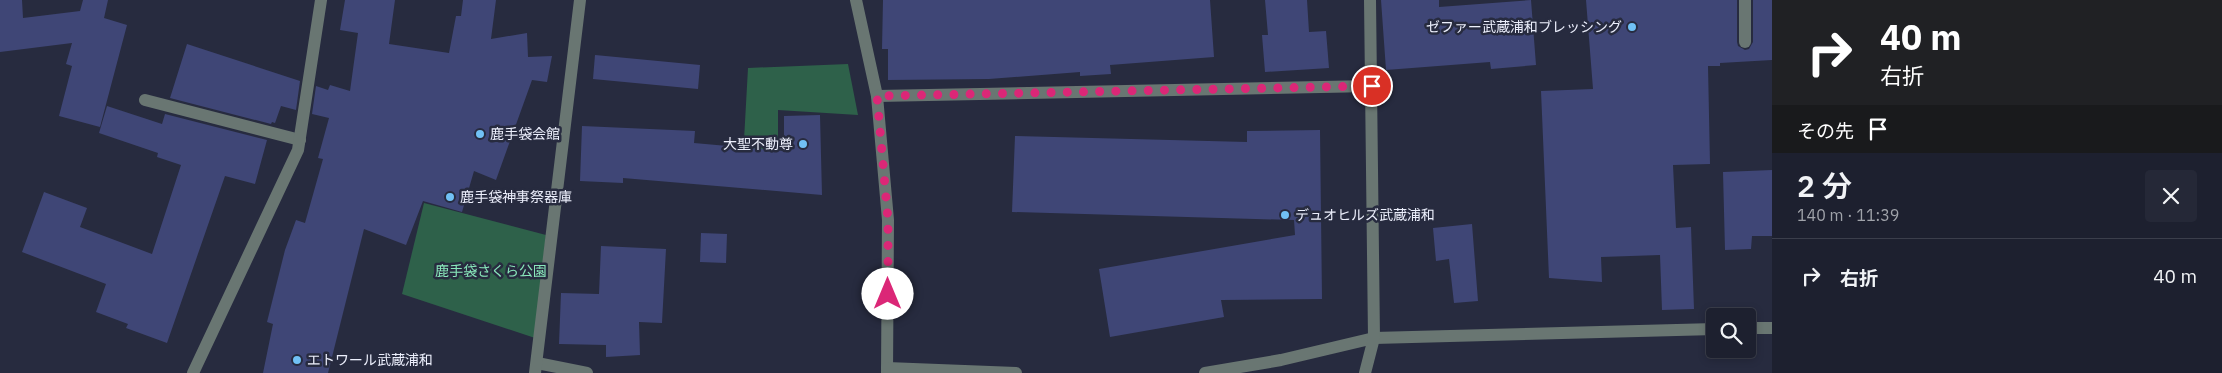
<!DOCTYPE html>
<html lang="ja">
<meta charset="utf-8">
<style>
:root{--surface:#1d202f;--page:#252837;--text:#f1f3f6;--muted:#a0a3aa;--line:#3b3e4b}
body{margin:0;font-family:"IBM Plex Sans","Noto Sans JP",sans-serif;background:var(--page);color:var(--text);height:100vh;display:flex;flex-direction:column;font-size:19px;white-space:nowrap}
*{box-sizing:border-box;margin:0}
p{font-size:16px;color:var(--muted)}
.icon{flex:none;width:28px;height:28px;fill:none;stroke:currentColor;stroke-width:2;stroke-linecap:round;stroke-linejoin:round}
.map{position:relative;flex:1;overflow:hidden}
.panel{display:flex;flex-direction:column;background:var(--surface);width:450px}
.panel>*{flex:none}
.hud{background:#202124;color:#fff;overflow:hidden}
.controls{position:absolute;left:1706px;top:308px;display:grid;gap:10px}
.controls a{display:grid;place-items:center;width:50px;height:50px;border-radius:5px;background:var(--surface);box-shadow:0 2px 8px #0003,0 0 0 1px var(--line);font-size:25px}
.pin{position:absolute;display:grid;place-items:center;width:42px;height:42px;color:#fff;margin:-21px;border:2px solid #fff;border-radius:50%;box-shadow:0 1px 5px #0007}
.me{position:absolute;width:55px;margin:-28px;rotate:0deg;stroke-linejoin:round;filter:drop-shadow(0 0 4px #0008)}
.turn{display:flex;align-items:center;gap:18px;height:105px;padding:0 25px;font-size:22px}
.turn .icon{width:65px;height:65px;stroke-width:2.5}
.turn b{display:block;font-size:35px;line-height:42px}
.then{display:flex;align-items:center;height:48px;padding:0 25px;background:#0003;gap:10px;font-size:19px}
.round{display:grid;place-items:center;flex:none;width:52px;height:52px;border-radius:5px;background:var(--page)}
.head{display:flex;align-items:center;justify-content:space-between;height:85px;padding:0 25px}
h1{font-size:30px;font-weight:600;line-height:38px}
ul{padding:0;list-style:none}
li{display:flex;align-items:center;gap:15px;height:75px;padding:0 25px;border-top:1px solid var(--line)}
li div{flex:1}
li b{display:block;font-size:19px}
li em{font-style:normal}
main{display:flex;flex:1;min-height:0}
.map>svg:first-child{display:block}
.green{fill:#2e614a}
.building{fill:#3f4676}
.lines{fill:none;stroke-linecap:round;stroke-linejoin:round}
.minor{stroke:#697672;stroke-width:12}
.route{stroke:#db2777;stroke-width:9;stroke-dasharray:0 16.2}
.poi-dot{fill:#71c1f5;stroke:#272b3f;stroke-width:2}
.labels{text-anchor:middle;stroke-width:5;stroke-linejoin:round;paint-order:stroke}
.poi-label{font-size:14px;fill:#eceffc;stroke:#272b3f;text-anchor:start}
.park-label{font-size:14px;fill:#89e7bb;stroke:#272b3f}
</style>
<main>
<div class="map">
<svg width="1772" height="373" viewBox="0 0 1772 373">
<rect width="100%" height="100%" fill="#272b3f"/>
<g class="green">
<polygon points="848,64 858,115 778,110 778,177 742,176 748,68"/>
<polygon points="424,203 546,235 535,338 402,294"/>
</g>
<g class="building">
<polygon points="0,0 22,0 23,18 80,11 83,0 108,0 104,18 127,25 100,127 59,116 72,66 66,64 72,43 0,52"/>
<polygon points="345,0 395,0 389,44 449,53 456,16 461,16 463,0 496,0 491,39 527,33 528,57 552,56 547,82 532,80 496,180 474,171 462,212 423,201 406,245 364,229 328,373 263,373 273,324 267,322 285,250 296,220 305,223 323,159 318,158 329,118 312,114 316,86 328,90 330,85 350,91 358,33 340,30"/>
<polygon points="883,0 1210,0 1214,57 1110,65 1111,74 1080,76 1080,72 989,79 888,80 888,49 882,49"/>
<polygon points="1265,0 1307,0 1309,32 1326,31 1329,68 1265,72 1262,35 1268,35"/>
<polygon points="1381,0 1439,0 1439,7 1531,0 1536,65 1491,69 1490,62 1386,70"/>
<polygon points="1586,0 1737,0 1737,42 1738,46 1745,50 1749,49 1753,42 1753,0 1772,0 1772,60 1720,63 1720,66 1708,66 1710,164 1673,165 1676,228 1691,227 1694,309 1662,310 1660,255 1601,257 1602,282 1549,278 1541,91 1593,89"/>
<polygon points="187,44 300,81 296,110 281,106 275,123 272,122 271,124 170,98"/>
<polygon points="595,55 700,65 698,89 593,79"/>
<polygon points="107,106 162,124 165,114 267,140 255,184 225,176 167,343 126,328 128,324 96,312 106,284 22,252 44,192 87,208 80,227 152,254 181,165 157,157 158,153 99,133"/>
<polygon points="820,115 822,195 623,178 623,183 580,181 582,126 695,131 694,143 784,151 784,116"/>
<polygon points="1320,130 1322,299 1221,300 1224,317 1110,337 1099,269 1295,235 1294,220 1012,212 1015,136 1247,142 1247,131"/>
<polygon points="1772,170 1772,236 1752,236 1751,249 1725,250 1723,172"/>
<polygon points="1472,224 1478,301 1454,303 1449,259 1436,261 1433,228"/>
<polygon points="701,233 727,234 726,263 700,262"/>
<polygon points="601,246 666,249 662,323 639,322 640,355 606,357 606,345 559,344 561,293 599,294"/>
</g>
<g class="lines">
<g class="minor">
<polyline points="856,0 877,96 888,220 887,373"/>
<polyline points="1745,0 1745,42"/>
<polyline points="877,96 1372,86"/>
<polyline points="145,100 300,140"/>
<polyline points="1748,328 1772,328"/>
<polyline points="537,363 587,373"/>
<polyline points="887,368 1016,373"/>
<polyline points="193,373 298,150 321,0"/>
<polyline points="535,373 580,0"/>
<polyline points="1205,373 1281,360 1374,338 1715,329"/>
<polyline points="1365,373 1374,338 1370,0"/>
</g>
</g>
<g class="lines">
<polyline class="route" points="888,294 888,220 877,96 1372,86"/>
</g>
<g class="poi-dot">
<circle cx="1632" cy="27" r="5"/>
<circle cx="480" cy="134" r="5"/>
<circle cx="803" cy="144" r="5"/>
<circle cx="450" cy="197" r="5"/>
<circle cx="1285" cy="215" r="5"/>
<circle cx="297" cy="360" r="5"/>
</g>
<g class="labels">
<g class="poi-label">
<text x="1622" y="32" text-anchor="end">ゼファー武蔵浦和ブレッシング</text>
<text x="490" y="139">鹿手袋会館</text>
<text x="793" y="149" text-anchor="end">大聖不動尊</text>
<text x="460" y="202">鹿手袋神事祭器庫</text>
<text x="1295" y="220">デュオヒルズ武蔵浦和</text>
<text x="307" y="365">エトワール武蔵浦和</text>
</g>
<g class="park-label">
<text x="491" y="276">鹿手袋さくら公園</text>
</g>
</g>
</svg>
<div class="controls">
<a><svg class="icon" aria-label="search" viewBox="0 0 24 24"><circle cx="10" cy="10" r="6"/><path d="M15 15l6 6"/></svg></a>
</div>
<div class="pin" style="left:1372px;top:86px;background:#d93025"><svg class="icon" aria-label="arrive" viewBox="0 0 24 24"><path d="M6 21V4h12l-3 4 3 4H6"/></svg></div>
<svg class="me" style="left:888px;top:294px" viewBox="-20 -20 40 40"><circle r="19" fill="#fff"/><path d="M0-13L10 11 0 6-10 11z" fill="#db2777"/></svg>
</div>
<section class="panel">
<div class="hud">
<div class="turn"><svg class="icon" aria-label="right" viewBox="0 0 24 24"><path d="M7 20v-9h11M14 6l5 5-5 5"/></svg><div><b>40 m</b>右折</div></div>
<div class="then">その先<svg class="icon" aria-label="arrive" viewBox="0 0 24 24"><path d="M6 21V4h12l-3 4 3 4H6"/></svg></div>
</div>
<div class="head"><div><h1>2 分</h1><p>140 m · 11:39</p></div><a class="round"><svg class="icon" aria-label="close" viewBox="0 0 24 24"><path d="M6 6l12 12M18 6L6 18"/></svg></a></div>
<ul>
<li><svg class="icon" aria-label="right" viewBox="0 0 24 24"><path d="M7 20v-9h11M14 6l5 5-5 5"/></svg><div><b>右折</b></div><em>40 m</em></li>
</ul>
</section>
</main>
